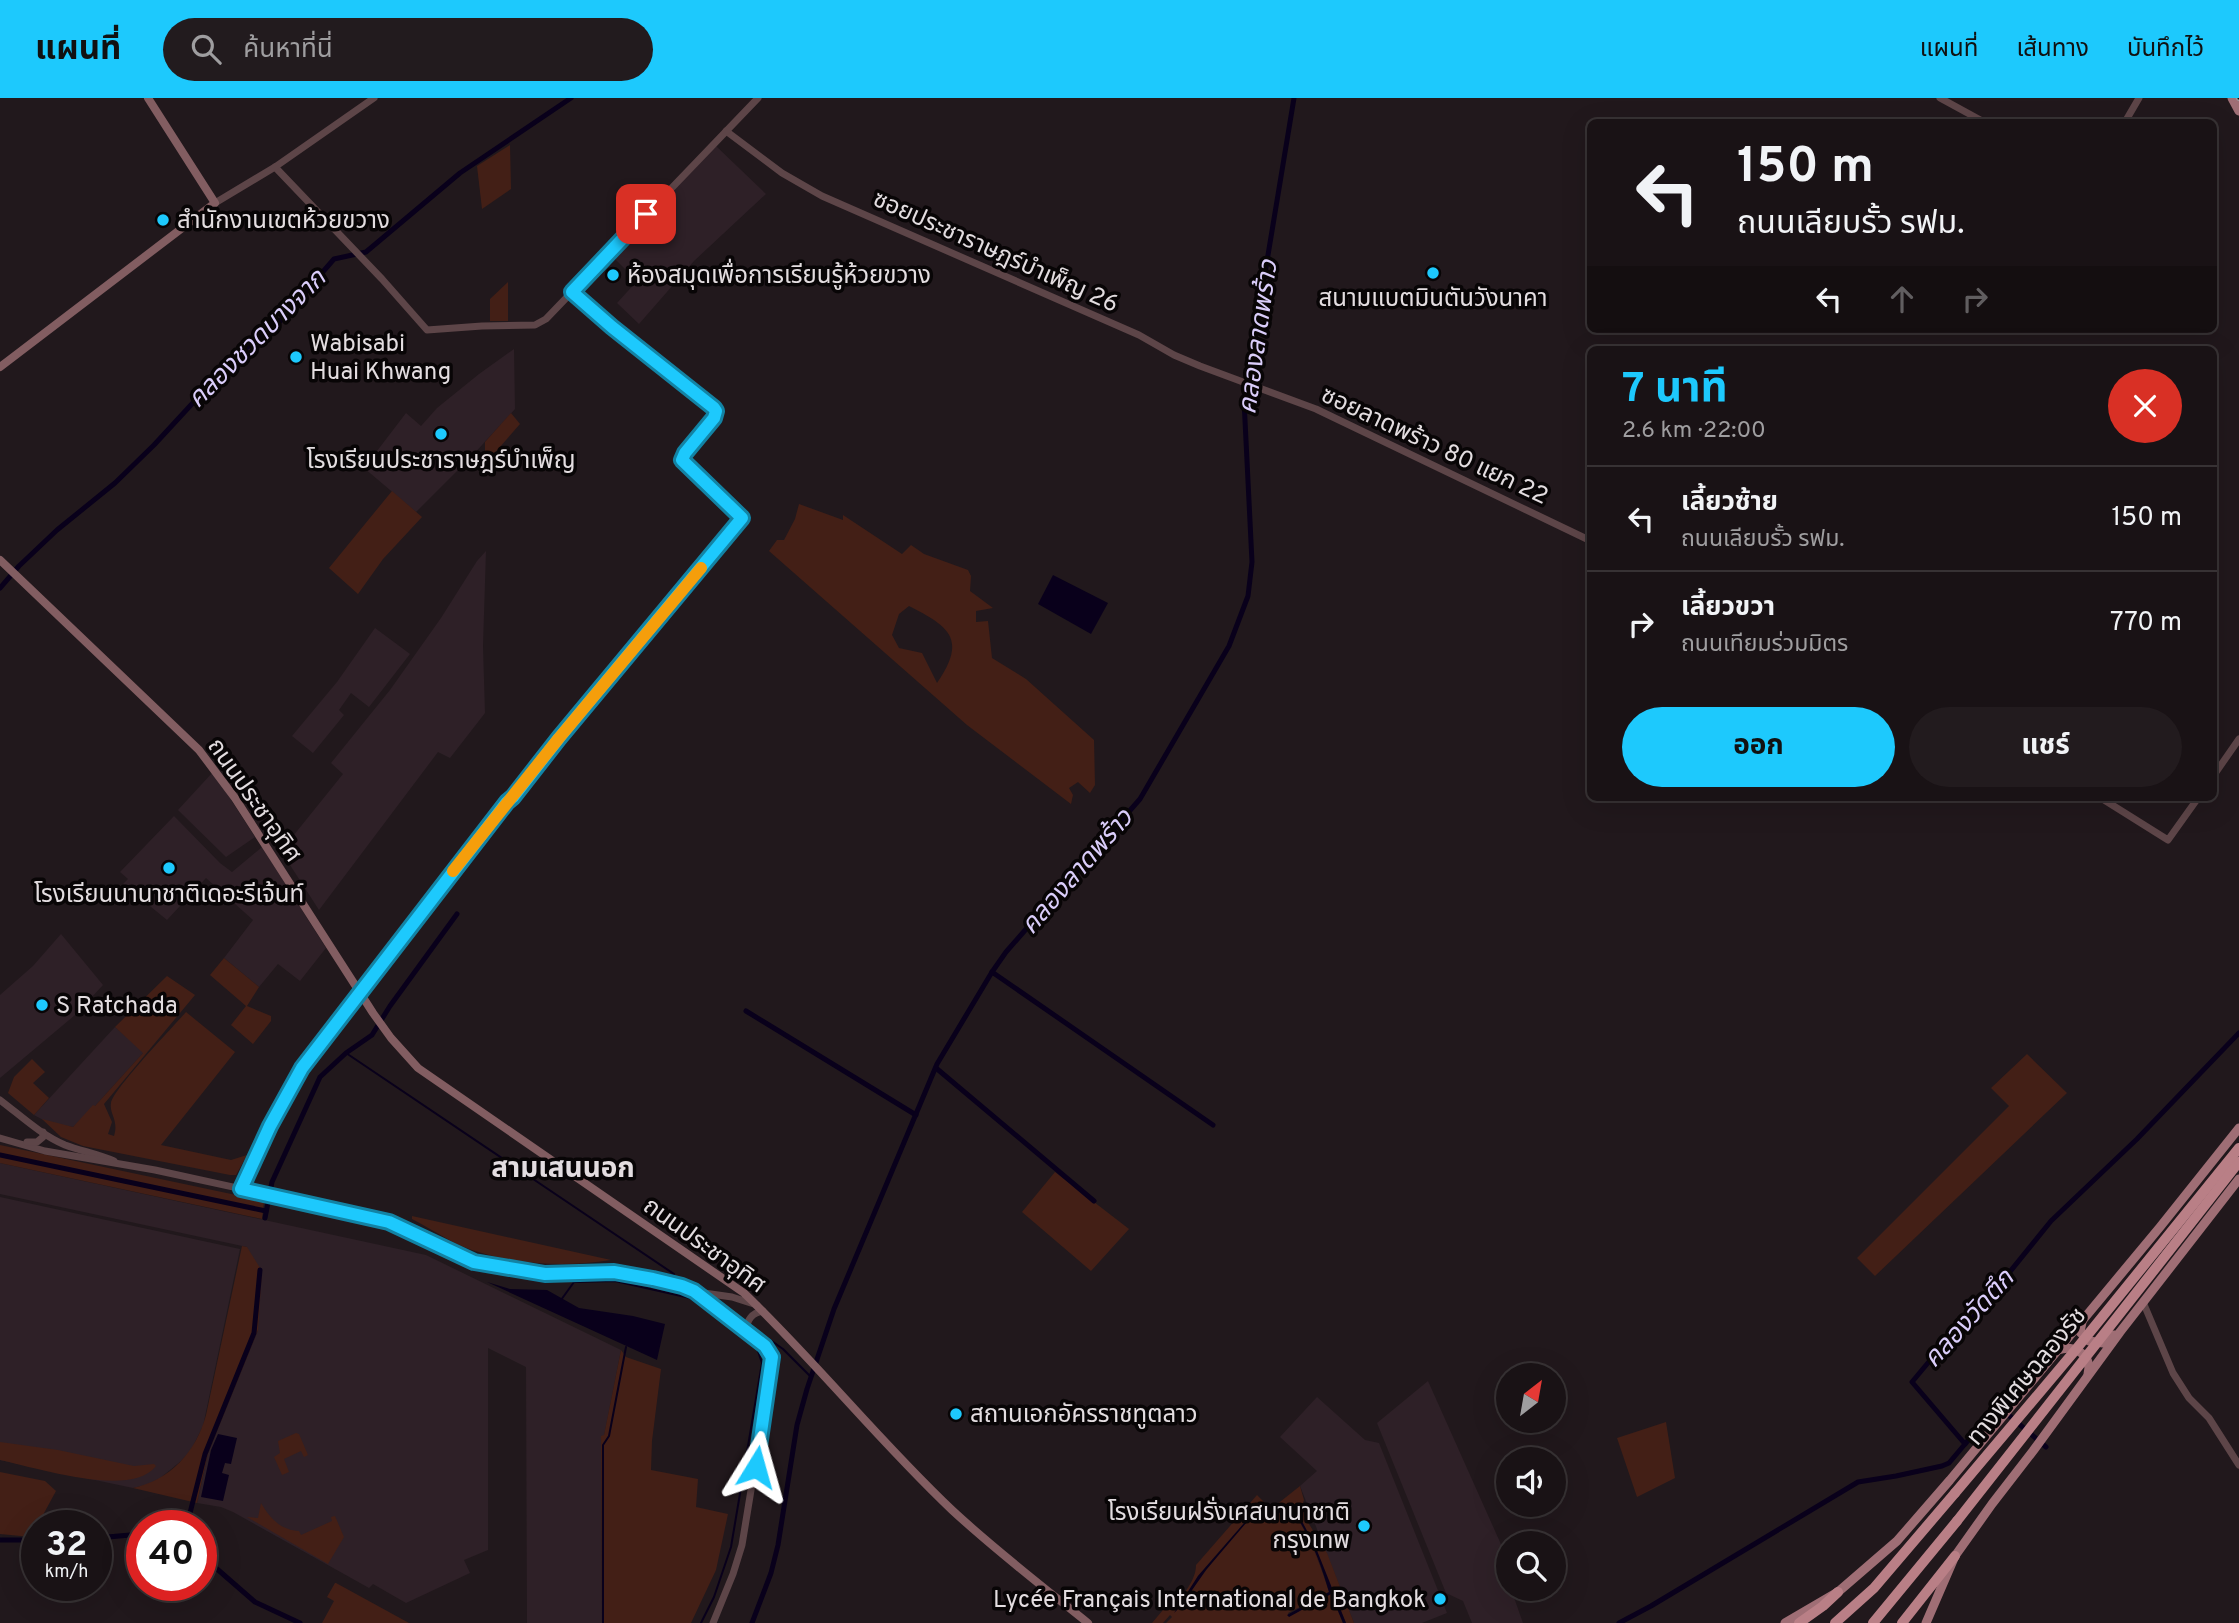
<!DOCTYPE html>
<html lang="th">
<meta charset="utf-8">
<style>
:root{--surface:#191215;--page:#221b1e;--text:#f1f3f6;--muted:#9f9ea0;--line:#373234;--accent:#1dc9fd}
body{margin:0;font-family:Overpass,"Noto Sans Thai",sans-serif;background:var(--page);color:var(--text);height:100vh;display:flex;flex-direction:column;font-size:26px;white-space:nowrap}
*{box-sizing:border-box;margin:0}
p{font-size:23px;color:var(--muted)}
.icon{flex:none;width:38px;height:38px;fill:none;stroke:currentColor;stroke-width:2;stroke-linecap:round;stroke-linejoin:round}
.map{position:relative;flex:1;overflow:hidden}
.panel{position:absolute;left:1587px;top:248px;width:630px;height:455px;display:flex;flex-direction:column;background:var(--surface);border-radius:10px;box-shadow:0 7px 28px #0002,0 0 0 2px var(--line)}
.panel>*{flex:none}
.top-card{position:absolute;left:1587px;top:21px;width:630px;height:214px;border-radius:10px;box-shadow:0 7px 28px #0002,0 0 0 2px var(--line);background:#191215;color:var(--text);overflow:hidden}
.needle{width:46px;rotate:31deg}
.fabs{position:absolute;left:1496px;top:1265px;display:grid;gap:14px}
.fabs a{display:grid;place-items:center;width:70px;height:70px;border-radius:50%;background:var(--surface);box-shadow:0 7px 28px #0002,0 0 0 2px var(--line);font-size:35px}
.speed{position:absolute;left:21px;top:1412px;display:flex;gap:14px;font-size:35px;font-weight:700;text-align:center}
.speed>*{display:grid;place-content:center;width:91px;height:91px;border-radius:50%;background:var(--surface);box-shadow:0 7px 28px #0002,0 0 0 2px var(--line);line-height:1}
.speed small{font-size:18px;font-weight:400}
.speed .limit{border:10px solid #d22;background:#fff;color:#111}
.pin{position:absolute;display:grid;place-items:center;width:60px;height:60px;color:#fff;margin:-30px;border-radius:14px;box-shadow:0 4px 10px #0006}
.me{position:absolute;width:77px;margin:-38px;rotate:8deg;stroke-linejoin:round;filter:drop-shadow(0 0 5px #0008)}
.turn{display:flex;align-items:center;gap:24px;height:147px;padding:0 35px;font-size:32px}
.turn .icon{width:91px;height:91px;stroke-width:2.5}
.turn b{display:block;font-size:49px;line-height:60px}
.lanes{display:flex;align-items:center;height:66px;padding:0 35px;background:#0003;justify-content:center;gap:35px;direction:ltr}
.lanes .off{opacity:.35}
.round{display:grid;place-items:center;flex:none;width:74px;height:74px;border-radius:37px;background:var(--page)}
.summary{display:flex;align-items:center;justify-content:space-between;height:119px;padding:0 35px}
h1{font-size:42px;font-weight:700;line-height:52px;color:var(--accent)}
.cta{display:flex;gap:14px;margin-top:auto;padding:14px 35px}
.cta a{flex:1;height:80px;border-radius:42px;background:var(--accent);color:#111;font-size:28px;font-weight:700;line-height:80px;text-align:center}
.cta a+a{background:var(--page);color:var(--text)}
ul{padding:0;list-style:none}
li{display:flex;align-items:center;gap:21px;height:105px;padding:0 35px;border-top:2px solid var(--line)}
li div{flex:1}
li b{display:block;font-size:26px}
li em{font-style:normal}
header{display:flex;align-items:center;gap:42px;box-sizing:border-box;height:98px;padding:0 35px;background:var(--accent);color:#111}
header strong{font-size:33px}
nav{display:flex;gap:38px;margin-inline-start:auto;font-size:24px}
.search{width:490px;height:63px;background:var(--page);display:flex;align-items:center;gap:18px;box-sizing:border-box;padding:0 24px;border-radius:38px;color:var(--muted);font-size:26px}
.map>svg:first-child{display:block}
.built{fill:#2e2027}
.green{fill:#431f16;fill-rule:evenodd}
.water{fill:#09001b}
.lines{fill:none;stroke-linecap:round;stroke-linejoin:round}
.stream{stroke:#09001b;stroke-width:2}
.canal{stroke:#09001b;stroke-width:5}
.tertiary{stroke:#5d4548;stroke-width:7}
.secondary{stroke:#825d61;stroke-width:8}
.primary{stroke:#9f6e75;stroke-width:9}
.motorway{stroke:#b97f86;stroke-width:10}
.rail-casing{stroke:#a0999c;stroke-width:4.5}
.rail{stroke:#080506;stroke-width:2;stroke-dasharray:5;stroke-linecap:butt}
.motorway-bridge{stroke:#b97f86;stroke-width:10}
.route-casing{stroke:#1383a4;stroke-width:18}
.route{stroke:#1dc9fd;stroke-width:12}
.slow{stroke:#f59e0b;stroke-width:12}
.poi-dot{fill:#1dc9fd;stroke:#080506;stroke-width:2.5}
.labels{text-anchor:middle;stroke-width:7;stroke-linejoin:round;paint-order:stroke}
.poi-label{font-size:24px;fill:#e3dde0;stroke:#080506;text-anchor:start}
.street-label{font-size:24px;fill:#e3dde0;stroke:#080506}
.water-label{font-size:26px;font-style:italic;fill:#dacdfa;stroke:#080506}
.quarter-label{font-size:28px;font-weight:bold;fill:#e3dde0;stroke:#080506}
</style>
<header>
<strong>แผนที่</strong>
<div class="search"><svg class="icon" aria-label="search" viewBox="0 0 24 24"><circle cx="10" cy="10" r="6"/><path d="M15 15l6 6"/></svg>ค้นหาที่นี่</div>
<nav><a>แผนที่</a><a>เส้นทาง</a><a>บันทึกไว้</a></nav>
</header>
<div class="map">
<svg width="2239" height="1525" viewBox="0 0 2239 1525">
<rect width="100%" height="100%" fill="#21181c"/>
<g class="built">
<polygon points="716,48 766,96 694,163 639,226 617,205 637,183 612,158"/>
<polygon points="514,251 515,311 471,359 416,414 364,370 406,315 421,328 437,310 479,276"/>
<polygon points="486,453 483,548 485,615 450,660 438,654 319,812 281,753 343,676 331,665 390,592 441,520 477,463"/>
<polygon points="375,530 410,556 369,609 351,595 339,612 344,617 313,655 292,638 337,584"/>
<polygon points="213,674 255,739 226,759 178,712"/>
<polygon points="174,718 220,765 232,774 262,749 326,850 300,883 278,866 259,889 224,860 253,822 206,780 167,822 123,786 128,781 120,774"/>
<polygon points="61,836 103,887 75,917 0,980 0,897 33,868"/>
<polygon points="115,929 144,954 95,1008 73,1029 47,1024 34,1017"/>
<polygon points="0,1065 426,1157 621,1252 604,1338 601,1338 602,1525 527,1525 526,1269 488,1250 488,1452 464,1462 470,1475 406,1505 373,1486 369,1490 233,1414 221,1409 197,1405 208,1355 258,1232 247,1149 0,1096"/>
<polygon points="0,1099 240,1151 203,1328 191,1352 181,1363 159,1381 146,1387 133,1390 0,1362"/>
<polygon points="1428,1283 1508,1462 1508,1491 1511,1491 1523,1525 1472,1525 1463,1503 1446,1495 1377,1325"/>
<polygon points="1317,1299 1365,1342 1379,1345 1447,1515 1422,1525 1354,1525 1300,1388 1317,1373 1280,1339"/>
</g>
<g class="green">
<polygon points="510,47 511,91 482,111 477,68"/>
<polygon points="508,184 508,223 490,223 490,201"/>
<polygon points="511,315 520,326 485,366 485,344"/>
<polygon points="392,393 422,419 383,461 358,496 329,470"/>
<path d="M799,406L843,422V417L902,456L911,447L924,456L968,472L971,478L970,493L993,510L976,513V524L988,523L992,560L1026,581L1094,642L1095,687L1090,695L1078,684L1069,690L1073,697L1071,706L967,627L769,453L777,442H784L795,421ZM909,508C950,529 967,541 937,585L922,555L899,550L892,537L899,516Z"/>
<polygon points="224,860 259,889 247,908 271,918 271,923 253,946 231,927 246,908 210,877"/>
<path d="M167,878L195,897L104,1006L112,1024L108,1036L114,1038C119,1022 109,1016 111,1005C114,990 173,929 186,914L235,954L161,1047L231,1062L247,1057L236,1077H230L83,1048L61,1039L42,1021L73,1029L93,1007L95,1008L143,955L115,929Z"/>
<polygon points="2027,956 2067,995 1875,1178 1857,1160 2009,1008 1991,990"/>
<polygon points="32,961 45,974 33,985 49,1000 34,1017 8,995 14,979"/>
<polygon points="0,1047 264,1103 262,1121 0,1065"/>
<polygon points="1055,1074 1129,1131 1091,1173 1022,1114"/>
<path d="M412,1118L611,1162C566,1169 519,1167 475,1153C454,1147 432,1131 412,1121Z"/>
<path d="M242,1148L247,1149L262,1173L258,1232L208,1355L197,1405L133,1390C170,1382 196,1354 206,1317Z"/>
<polygon points="621,1252 626,1259 661,1271 652,1343 651,1372 698,1381 696,1409 728,1416 716,1472 691,1525 602,1525 601,1338 604,1337"/>
<polygon points="1666,1324 1675,1380 1637,1399 1617,1340"/>
<polygon points="296,1335 299,1336 308,1357 304,1359 301,1353 284,1361 289,1374 282,1377 274,1359 280,1355 278,1343"/>
<path d="M0,1344L58,1352L134,1368L154,1366L156,1368C131,1401 34,1369 0,1362Z"/>
<polygon points="0,1374 45,1383 56,1393 31,1439 0,1436"/>
<path d="M1300,1388L1304,1402L1303,1405L1304,1418L1327,1455L1354,1525H1346L1296,1412L1290,1405L1277,1415L1257,1413L1252,1416L1198,1478L1181,1508C1202,1475 1226,1446 1252,1418C1260,1414 1266,1418 1275,1416C1281,1415 1285,1411 1290,1409C1308,1434 1320,1465 1329,1494L1288,1515L1289,1518L1331,1496L1343,1525H1166L1172,1519L1170,1517L1163,1525H1152L1168,1506L1172,1510C1182,1498 1196,1483 1196,1467L1257,1397L1271,1411Z"/>
<path d="M261,1405C270,1420 280,1432 299,1433L301,1437L332,1423L331,1419L335,1418L344,1439L328,1466L247,1419L258,1420Z"/>
<polygon points="335,1485 336,1485 409,1525 322,1525 334,1503 327,1499"/>
</g>
<g class="water">
<polygon points="1053,477 1108,505 1091,536 1038,506"/>
<polygon points="487,1184 510,1191 547,1192 579,1210 633,1218 665,1226 657,1262"/>
<polygon points="218,1336 237,1340 231,1366 225,1365 222,1375 229,1377 223,1403 201,1399 211,1352"/>
<path d="M1290,1405L1293,1406L1316,1450L1346,1525H1343L1331,1496L1289,1519L1287,1517L1329,1494C1321,1465 1308,1433 1290,1409L1277,1416H1257L1252,1418L1206,1472L1181,1508L1174,1515L1198,1478L1252,1416L1257,1413L1277,1415Z"/>
</g>
<g class="lines">
<g class="stream">
<polyline points="346,955 674,1176"/>
<polyline points="561,1202 574,1184 615,1183 690,1200 757,1250 762,1265 731,1449 714,1499 701,1525"/>
<polyline points="753,1230 783,1251 811,1279"/>
<polyline points="603,1525 603,1347 609,1338 626,1249"/>
</g>
<g class="canal">
<polyline points="0,490 19,468 57,432 115,385 154,347 202,295 222,268 275,229 334,161 366,154 460,75 571,0"/>
<polyline points="992,874 1213,1027"/>
<polyline points="746,913 916,1017"/>
<polyline points="936,970 1094,1103"/>
<polyline points="0,1057 266,1113"/>
<polyline points="265,1120 272,1084 320,979 346,955 372,937 390,908 457,816"/>
<polyline points="1965,1346 1998,1308 2046,1349"/>
<polyline points="180,1428 190,1415 205,1356 254,1235 260,1172"/>
<polyline points="96,1440 142,1436"/>
<polyline points="0,1442 37,1442"/>
<polyline points="201,1457 255,1504 300,1525"/>
<polyline points="752,1525 771,1475 778,1447 797,1327 807,1291 834,1211 937,966 992,874 1006,854 1140,701 1229,548 1248,498 1252,464 1244,302 1294,0"/>
<polyline points="1619,1525 1651,1508 1858,1384 1896,1378 1942,1368 1949,1365 1965,1346 1912,1284 1942,1248 1966,1228 2051,1123 2137,1041 2239,935"/>
</g>
<g class="tertiary">
<polyline points="1940,0 1984,24"/>
<polyline points="2125,24 2139,0"/>
<polyline points="726,33 782,75 822,98 1139,237 1174,257 1200,268 1316,311 1591,443"/>
<polyline points="275,69 382,181 427,232 482,228 535,227 546,221 758,0"/>
<polyline points="215,105 275,69 374,0"/>
<polyline points="2214,677 2239,641"/>
<polyline points="2101,700 2168,742 2198,700"/>
<path d="M0,1002C20,1017 41,1037 65,1047C81,1053 98,1056 114,1063"/>
<polyline points="0,1040 45,1053 155,1072 389,1123 474,1164 545,1176 614,1174 653,1180 682,1188 694,1193 765,1248 772,1259 772,1264 742,1447 733,1476 713,1525"/>
<polyline points="27,1044 37,1044 43,1039 43,1034"/>
<polyline points="241,1091 270,1028 309,959 507,703 513,699 559,640 742,420 684,365 682,361 685,354 714,320 716,313 612,229 572,194"/>
<polyline points="697,1194 732,1199 757,1207"/>
<polyline points="2143,1204 2173,1275 2189,1300 2209,1320 2239,1367"/>
<path d="M747,1233C746,1222 752,1215 763,1213"/>
</g>
<g class="secondary">
<polyline points="0,269 215,105 148,0"/>
<path d="M0,462L199,652L235,700L373,915L391,940L418,970L744,1195C816,1264 879,1343 952,1412C995,1452 1042,1488 1088,1525"/>
</g>
<g class="primary">
<polyline points="2232,0 2239,13"/>
<polyline points="2082,1224 2080,1234 2089,1243 2103,1245 2114,1237"/>
<path d="M2058,1252C2074,1246 2093,1257 2088,1276"/>
<polyline points="1785,1525 1838,1494 1897,1443 1950,1382 2160,1129 2239,1030"/>
<polyline points="1926,1525 1955,1458 1992,1406 2033,1353 2120,1234 2239,1081"/>
</g>
<g class="motorway">
<polyline points="1799,1525 1823,1508 1838,1494"/>
<polyline points="1835,1525 1874,1490 1955,1395"/>
<polyline points="1873,1525 1957,1423"/>
<polyline points="1902,1525 1955,1458"/>
</g>
<g class="rail-casing">
<polyline id="rail" points="2238,0 2239,1"/>
</g>
<use href="#rail" class="rail"/>
<g class="motorway-bridge">
<polyline points="1955,1395 2073,1255 2239,1050"/>
<polyline points="1957,1423 2239,1064"/>
</g>
</g>
<g class="lines">
<g class="route-casing">
<polyline id="route" points="646,116 572,194 612,229 714,310 716,313 714,320 685,355 682,362 742,420 559,640 513,699 507,704 302,970 270,1028 241,1091 389,1124 474,1164 545,1176 614,1174 653,1181 682,1188 694,1193 765,1248 772,1259 756,1369"/>
</g>
<use href="#route" class="route"/>
<polyline class="slow" points="453,773 559,640 701,470"/>
</g>
<g class="poi-dot">
<circle cx="163" cy="122" r="7"/>
<circle cx="1433" cy="175" r="7"/>
<circle cx="613" cy="177" r="7"/>
<circle cx="296" cy="259" r="7"/>
<circle cx="441" cy="336" r="7"/>
<circle cx="169" cy="770" r="7"/>
<circle cx="42" cy="907" r="7"/>
<circle cx="956" cy="1316" r="7"/>
<circle cx="1364" cy="1428" r="7"/>
<circle cx="1440" cy="1501" r="7"/>
</g>
<g class="labels">
<g class="poi-label">
<text x="177" y="130">สำนักงานเขตห้วยขวาง</text>
<text x="627" y="185">ห้องสมุดเพื่อการเรียนรู้ห้วยขวาง</text>
<text x="1433" y="208" text-anchor="middle">สนามแบตมินตันวังนาคา</text>
<text x="310" y="253">Wabisabi<tspan x="310" dy="28">Huai Khwang</tspan></text>
<text x="441" y="370" text-anchor="middle">โรงเรียนประชาราษฎร์บำเพ็ญ</text>
<text x="169" y="804" text-anchor="middle">โรงเรียนนานาชาติเดอะรีเจ้นท์</text>
<text x="56" y="915">S Ratchada</text>
<text x="970" y="1324">สถานเอกอัครราชทูตลาว</text>
<text x="1350" y="1422" text-anchor="end">โรงเรียนฝรั่งเศสนานาชาติ<tspan x="1350" dy="28">กรุงเทพ</tspan></text>
<text x="1426" y="1509" text-anchor="end">Lycée Français International de Bangkok</text>
</g>
<g class="street-label">
<text transform="translate(996 153) rotate(24)" y="8">ซอยประชาราษฎร์บำเพ็ญ 26</text>
<text transform="translate(1435 347) rotate(25)" y="8">ซอยลาดพร้าว 80 แยก 22</text>
<text transform="translate(255 702) rotate(55)" y="8">ถนนประชาอุทิศ</text>
<text transform="translate(705 1147) rotate(36)" y="8">ถนนประชาอุทิศ</text>
<text transform="translate(2026 1278) rotate(-50)" y="8">ทางพิเศษฉลองรัช</text>
</g>
<g class="water-label">
<text transform="translate(1257 239) rotate(-82)" y="9">คลองลาดพร้าว</text>
<text transform="translate(256 240) rotate(-45)" y="9">คลองชวดบางจาก</text>
<text transform="translate(1076 773) rotate(-49)" y="9">คลองลาดพร้าว</text>
<text transform="translate(1968 1220) rotate(-48)" y="9">คลองวัดตึก</text>
</g>
<g class="quarter-label">
<text x="563" y="1079">สามเสนนอก</text>
</g>
</g>
</svg>
<div class="fabs">
<a><svg class="needle" viewBox="-14 -14 28 28"><path d="M0-13l5 13h-10z" fill="#e53935"/><path d="M0 13l5-13h-10z" fill="#9f9ea0"/></svg></a>
<a><svg class="icon" aria-label="sound" viewBox="0 0 24 24"><path d="M4 9h4l5-4v14l-5-4H4zM17 9q2 3 0 6"/></svg></a>
<a><svg class="icon" aria-label="search" viewBox="0 0 24 24"><circle cx="10" cy="10" r="6"/><path d="M15 15l6 6"/></svg></a>
</div>
<div class="speed"><div>32<small>km/h</small></div><div class="limit">40</div></div>
<div class="pin" style="left:646px;top:116px;background:#d93025"><svg class="icon" aria-label="arrive" viewBox="0 0 24 24"><path d="M6 21V4h12l-3 4 3 4H6"/></svg></div>
<svg class="me" style="left:756px;top:1369px" viewBox="-20 -20 40 40"><path d="M0-17L14 15 0 8-14 15z" fill="#1dc9fd" stroke="#fff" stroke-width="4"/></svg>
<div class="top-card">
<div class="turn"><svg class="icon" aria-label="left" viewBox="0 0 24 24"><path d="M17 20v-9H6M10 6l-5 5 5 5"/></svg><div><b>150 m</b>ถนนเลียบรั้ว รฟม.</div></div>
<div class="lanes"><svg class="icon" aria-label="left" viewBox="0 0 24 24"><path d="M17 20v-9H6M10 6l-5 5 5 5"/></svg><svg class="icon off" aria-label="ahead" viewBox="0 0 24 24"><path d="M12 20V5M6 11l6-6 6 6"/></svg><svg class="icon off" aria-label="right" viewBox="0 0 24 24"><path d="M7 20v-9h11M14 6l5 5-5 5"/></svg></div>
</div>
<section class="panel">
<div class="summary"><div><h1>7 นาที</h1><p>2.6 km · 22:00</p></div><a class="round" style="background:#d93025;color:#fff"><svg class="icon" aria-label="close" viewBox="0 0 24 24"><path d="M6 6l12 12M18 6L6 18"/></svg></a></div>
<ul>
<li><svg class="icon" aria-label="left" viewBox="0 0 24 24"><path d="M17 20v-9H6M10 6l-5 5 5 5"/></svg><div><b>เลี้ยวซ้าย</b><p>ถนนเลียบรั้ว รฟม.</p></div><em>150 m</em></li>
<li><svg class="icon" aria-label="right" viewBox="0 0 24 24"><path d="M7 20v-9h11M14 6l5 5-5 5"/></svg><div><b>เลี้ยวขวา</b><p>ถนนเทียมร่วมมิตร</p></div><em>770 m</em></li>
</ul>
<div class="cta"><a>ออก</a><a>แชร์</a></div>
</section>
</div>
